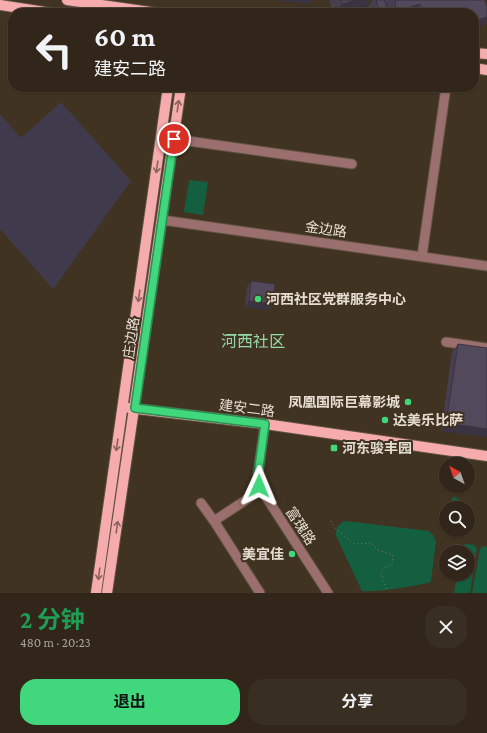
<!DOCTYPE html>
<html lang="zh">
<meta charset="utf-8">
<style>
:root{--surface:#312619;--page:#392e22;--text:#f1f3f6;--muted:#a8a5a2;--line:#4c4338;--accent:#41d77c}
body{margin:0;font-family:"Crimson Pro","Noto Sans SC",serif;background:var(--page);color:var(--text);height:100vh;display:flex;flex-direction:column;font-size:15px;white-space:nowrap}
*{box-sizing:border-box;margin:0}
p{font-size:13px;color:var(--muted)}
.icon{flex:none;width:22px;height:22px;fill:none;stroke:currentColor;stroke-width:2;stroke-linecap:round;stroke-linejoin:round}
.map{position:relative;height:593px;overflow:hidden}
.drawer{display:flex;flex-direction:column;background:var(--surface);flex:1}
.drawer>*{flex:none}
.hud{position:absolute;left:8px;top:8px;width:471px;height:84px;border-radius:16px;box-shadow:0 1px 3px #0004,0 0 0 1px var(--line);background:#312619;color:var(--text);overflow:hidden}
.needle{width:26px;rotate:320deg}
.tools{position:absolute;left:439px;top:457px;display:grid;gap:8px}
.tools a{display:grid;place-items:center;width:36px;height:36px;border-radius:50%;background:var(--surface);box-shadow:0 1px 3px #0004,0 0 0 1px var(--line);font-size:20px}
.pin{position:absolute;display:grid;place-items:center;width:34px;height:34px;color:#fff;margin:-17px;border:2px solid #fff;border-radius:50%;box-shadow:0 1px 4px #0007}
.me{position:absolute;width:44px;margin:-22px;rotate:1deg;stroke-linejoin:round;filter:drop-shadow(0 0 3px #0008)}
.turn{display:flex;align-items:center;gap:14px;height:84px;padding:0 20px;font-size:18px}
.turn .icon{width:52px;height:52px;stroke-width:2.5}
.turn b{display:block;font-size:28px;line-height:34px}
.round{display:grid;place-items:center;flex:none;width:42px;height:42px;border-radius:16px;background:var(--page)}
.head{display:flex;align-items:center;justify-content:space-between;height:68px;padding:0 20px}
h1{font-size:24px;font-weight:700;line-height:30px;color:#1e9e55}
.cta{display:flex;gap:8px;margin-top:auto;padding:8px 20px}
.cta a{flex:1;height:46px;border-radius:16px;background:var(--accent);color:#111;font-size:16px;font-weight:700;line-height:46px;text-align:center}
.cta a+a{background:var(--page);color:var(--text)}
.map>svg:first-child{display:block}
.industrial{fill:#3f3a4c}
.green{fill:#135f3f}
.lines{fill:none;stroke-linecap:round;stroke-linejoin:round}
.minor-casing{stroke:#5f5241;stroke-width:11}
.major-casing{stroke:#5f5241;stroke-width:12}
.path{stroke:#85796a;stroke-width:1;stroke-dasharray:1 3;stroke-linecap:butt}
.minor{stroke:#9c6f6f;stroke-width:9}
.major{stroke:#f6acad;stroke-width:10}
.wall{fill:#473f50}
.shaded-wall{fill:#3a3341}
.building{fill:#53495d;stroke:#3a3341}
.oneway{stroke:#896359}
.route-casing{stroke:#2a8c51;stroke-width:10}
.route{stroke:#41d77c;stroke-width:7}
.poi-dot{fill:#41d77c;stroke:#413321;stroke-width:1.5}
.labels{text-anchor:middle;stroke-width:4;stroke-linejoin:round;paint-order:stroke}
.street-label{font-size:14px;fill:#e6ddd2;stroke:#413321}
.poi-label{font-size:14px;font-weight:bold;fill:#e6ddd2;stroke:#413321;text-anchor:start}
.quarter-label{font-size:16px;fill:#94d9a7;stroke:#413321}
</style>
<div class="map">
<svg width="487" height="593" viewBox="0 0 487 593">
<rect width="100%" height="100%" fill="#413321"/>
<polygon class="industrial" points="61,102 131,181 53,289 0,229 0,114 21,138"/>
<g class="green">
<polygon points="189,180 208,182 203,215 184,212"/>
<polygon points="454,496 466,505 464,508 446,508 446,524 438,518"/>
<path d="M345,521L429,531L433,535L436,541L431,581L428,583C415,586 372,593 362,591L336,536C335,529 338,524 345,521Z"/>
<polygon points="465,544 474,545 477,549 470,593 454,593 457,574 468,574 468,552 460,552 461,547"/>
<polygon points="484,546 487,547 487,593 472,593 480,549"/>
</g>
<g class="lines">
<g class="minor-casing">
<g id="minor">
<polyline points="174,139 352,164"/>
<polyline points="162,220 487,266"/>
<polyline points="422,256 446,87"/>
<polyline points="446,342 487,348"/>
<polyline points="265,424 258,474 259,486 328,593"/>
<polyline points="201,503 214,521 260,593"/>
<polyline points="214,521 261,490"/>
</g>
</g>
<g class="major-casing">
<g id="major">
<polyline points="67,0 157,13"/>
<polyline points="0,5 51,13"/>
<polyline points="474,53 487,54"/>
<polyline points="474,68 487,70"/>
<polyline points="129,408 265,424 487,456"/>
<polyline points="96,593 168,87"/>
<polyline points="107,593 181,87"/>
</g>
</g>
<polyline class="path" points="331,521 336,529 354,544 371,543 378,550 393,555 392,565 385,567 381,572 387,591"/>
<use href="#minor" class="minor"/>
<use href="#major" class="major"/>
</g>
<g class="wall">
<polygon points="329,0 370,0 366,6 343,13 333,13"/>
<polygon points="373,0 384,0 385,4 384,0 485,0 487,7 487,20 482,27 474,13 387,13 388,11 386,7 382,13 368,13 367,8"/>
<polygon points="251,281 273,304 269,310 245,307 247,287"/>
<polygon points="458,344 487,437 441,431 452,352"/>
</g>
<g class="shaded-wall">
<polygon points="273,0 314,0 306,4"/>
<polygon points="356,0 370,0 366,6 343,13 336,13 342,4"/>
<polygon points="420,4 413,13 396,13 397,11"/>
<polygon points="387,7 382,13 376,13 379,9"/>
<polygon points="487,17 487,20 482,27 474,29 474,21"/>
<polygon points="249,301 273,304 269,310 245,307"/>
<polygon points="446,423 487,429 487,437 441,431"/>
</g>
<g class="building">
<polygon points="341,0 356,0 342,4"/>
<polygon points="376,0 384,0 387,7 379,9"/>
<polygon points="396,0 485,0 487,7 487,17 474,21 474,13 424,13 422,7 420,4 397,11 395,5"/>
<polygon points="251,281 275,284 273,304 249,301"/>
<polygon points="458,344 487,348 487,429 446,423"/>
</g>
<defs><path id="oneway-shaft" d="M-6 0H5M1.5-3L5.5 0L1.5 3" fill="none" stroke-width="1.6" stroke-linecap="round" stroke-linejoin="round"/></defs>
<g class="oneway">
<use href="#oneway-shaft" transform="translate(178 106) rotate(-82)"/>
<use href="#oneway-shaft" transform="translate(157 167) rotate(98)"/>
<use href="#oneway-shaft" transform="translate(139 296) rotate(98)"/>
<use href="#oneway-shaft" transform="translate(117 445) rotate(98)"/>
<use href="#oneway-shaft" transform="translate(117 527) rotate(-82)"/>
<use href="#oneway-shaft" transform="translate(99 574) rotate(98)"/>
</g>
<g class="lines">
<g class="route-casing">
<polyline id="route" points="174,139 135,408 265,424 258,474 259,486"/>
</g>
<use href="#route" class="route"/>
</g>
<g class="poi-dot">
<circle cx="258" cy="299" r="4"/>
<circle cx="408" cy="402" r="4"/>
<circle cx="385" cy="420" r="4"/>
<rect x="330" y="444" width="8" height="8" rx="2"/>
<circle cx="292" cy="554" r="4"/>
</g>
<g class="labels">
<g class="street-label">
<text transform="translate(326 229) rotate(8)" y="5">金边路</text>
<text transform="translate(131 338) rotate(-82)" y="5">庄边路</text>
<text transform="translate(247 408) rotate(7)" y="5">建安二路</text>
<text transform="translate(301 526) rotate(57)" y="5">富瑰路</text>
</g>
<g class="poi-label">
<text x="266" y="304">河西社区党群服务中心</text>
<text x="400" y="407" text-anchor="end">凤凰国际巨幕影城</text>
<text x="393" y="425">达美乐比萨</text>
<text x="342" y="453">河东骏丰园</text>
<text x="284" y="559" text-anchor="end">美宜佳</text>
</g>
<g class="quarter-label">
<text x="253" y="347">河西社区</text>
</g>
</g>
</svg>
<div class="tools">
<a><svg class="needle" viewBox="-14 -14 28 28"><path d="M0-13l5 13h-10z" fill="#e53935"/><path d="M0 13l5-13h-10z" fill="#a8a5a2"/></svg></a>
<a><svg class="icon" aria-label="search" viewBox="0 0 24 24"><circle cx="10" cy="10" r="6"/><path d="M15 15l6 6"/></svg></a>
<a><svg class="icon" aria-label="layers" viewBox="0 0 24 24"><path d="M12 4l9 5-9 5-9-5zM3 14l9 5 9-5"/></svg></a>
</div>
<div class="pin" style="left:174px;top:139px;background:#d93025"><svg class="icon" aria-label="arrive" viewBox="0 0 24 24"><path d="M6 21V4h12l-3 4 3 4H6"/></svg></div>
<svg class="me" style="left:259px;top:486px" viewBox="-20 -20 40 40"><path d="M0-17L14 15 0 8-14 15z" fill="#41d77c" stroke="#fff" stroke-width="4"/></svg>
<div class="hud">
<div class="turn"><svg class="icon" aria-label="left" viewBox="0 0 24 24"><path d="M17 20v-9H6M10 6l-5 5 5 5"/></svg><div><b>60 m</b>建安二路</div></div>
</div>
</div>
<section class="drawer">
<div class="head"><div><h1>2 分钟</h1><p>480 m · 20:23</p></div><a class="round"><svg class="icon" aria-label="close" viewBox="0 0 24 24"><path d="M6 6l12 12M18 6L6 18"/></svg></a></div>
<div class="cta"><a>退出</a><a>分享</a></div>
</section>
